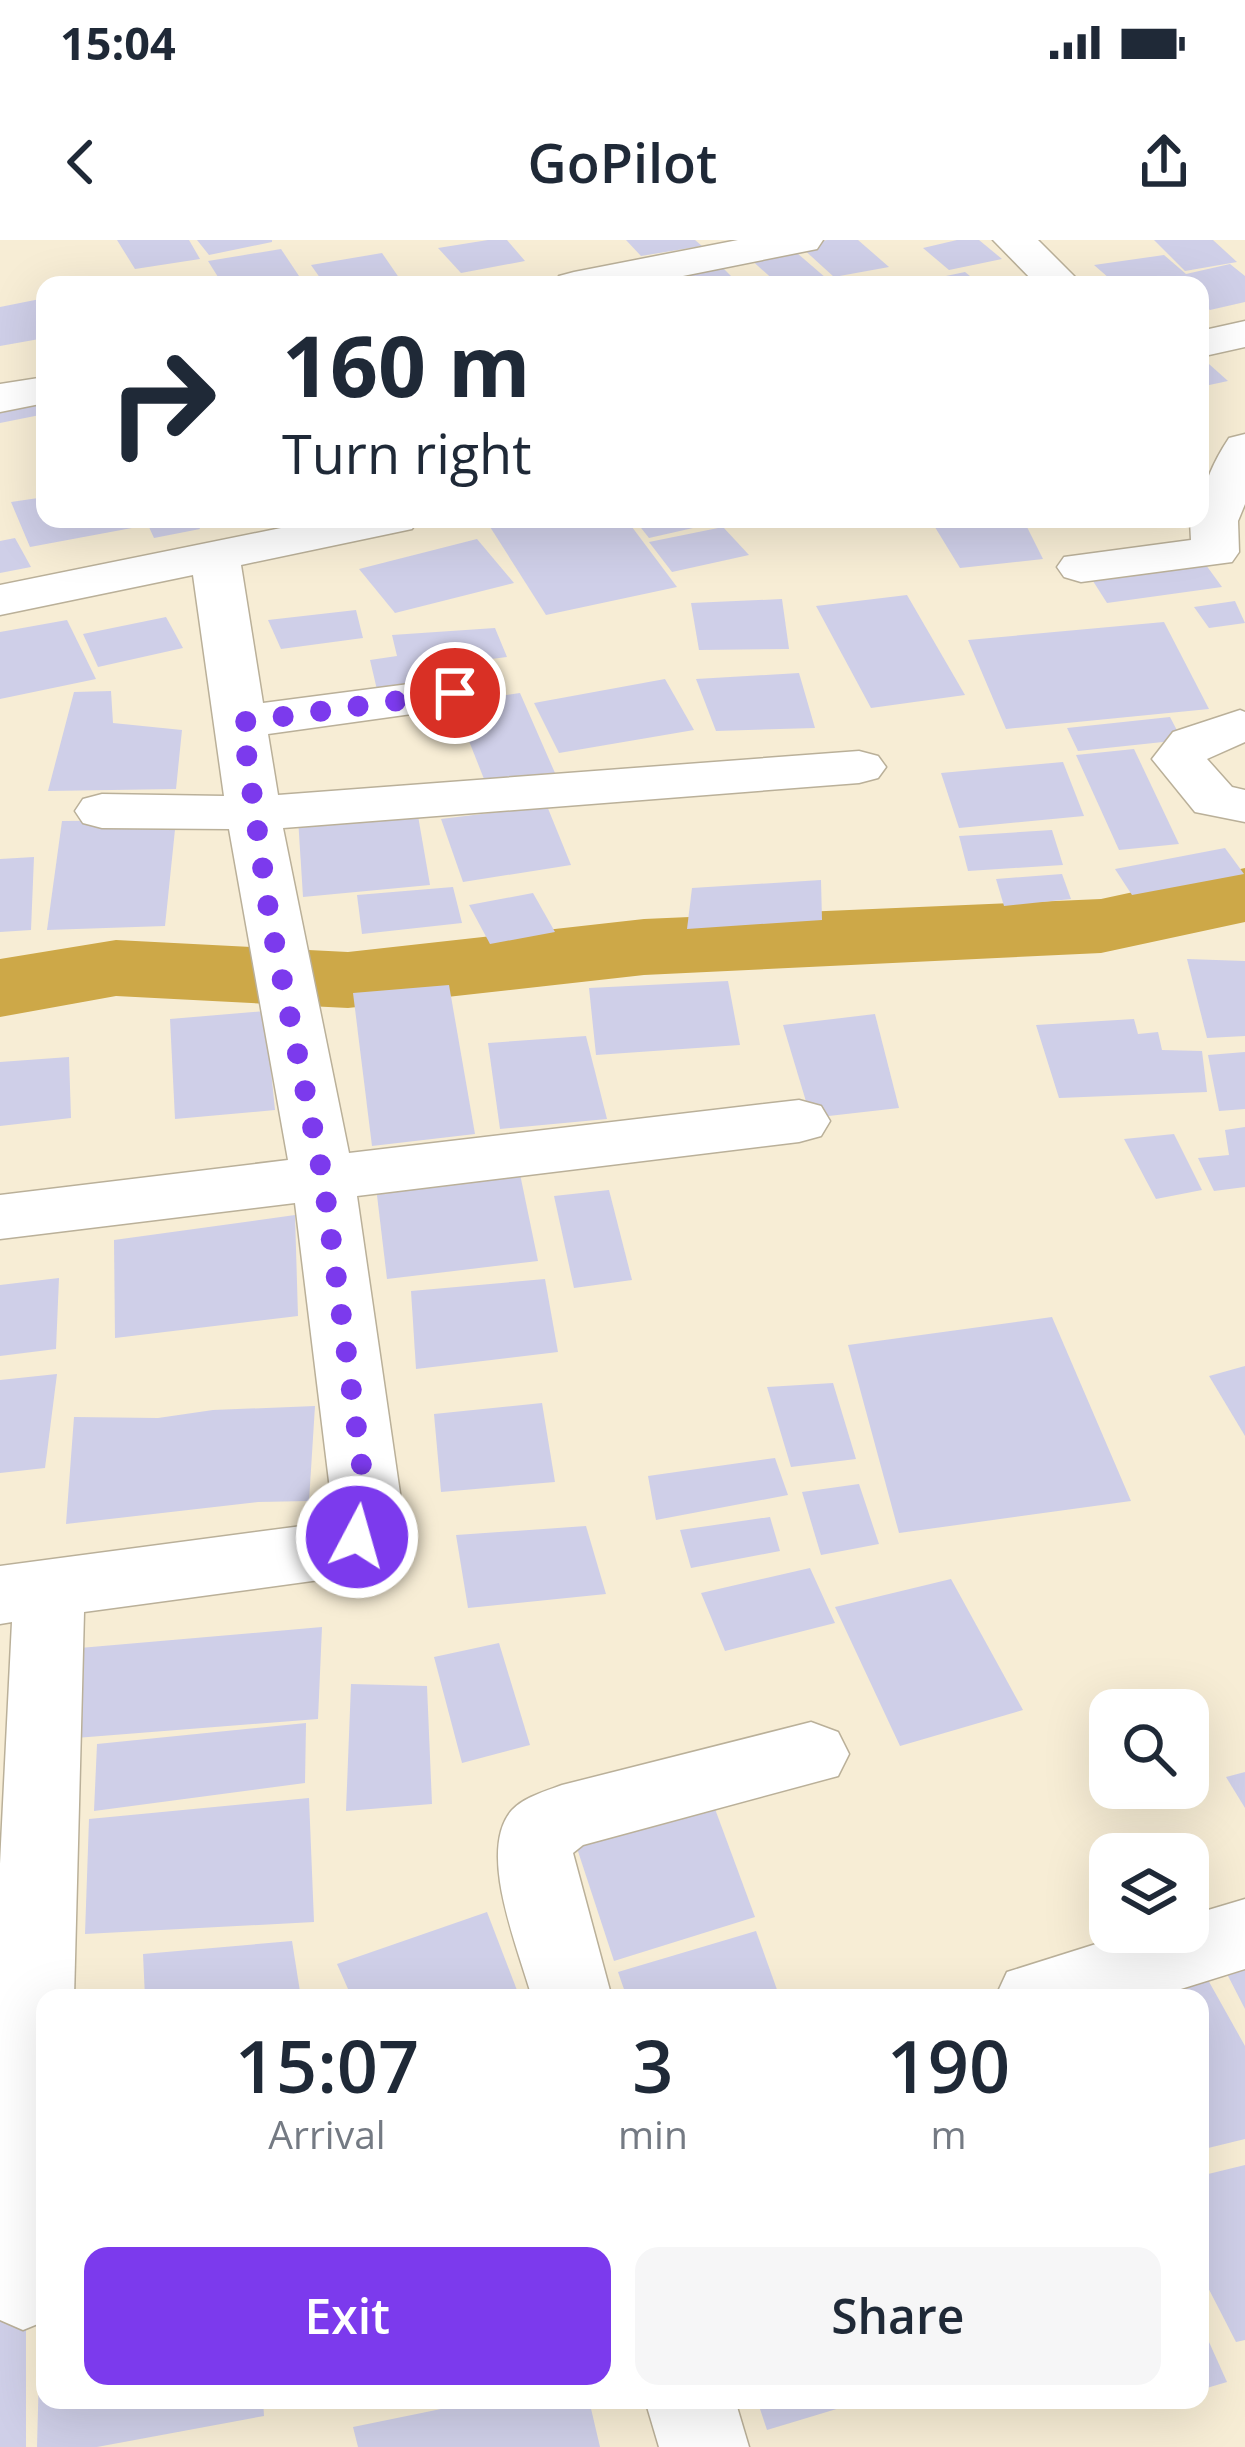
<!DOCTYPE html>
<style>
:root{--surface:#fff;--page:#f6f6f7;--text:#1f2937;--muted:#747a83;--accent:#7c3aed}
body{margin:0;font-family:"Open Sans",sans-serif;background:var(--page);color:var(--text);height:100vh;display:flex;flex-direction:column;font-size:45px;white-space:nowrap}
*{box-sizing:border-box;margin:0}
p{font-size:39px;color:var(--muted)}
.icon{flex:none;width:66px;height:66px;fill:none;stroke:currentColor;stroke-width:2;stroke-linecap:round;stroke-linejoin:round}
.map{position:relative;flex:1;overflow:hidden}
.panel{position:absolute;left:36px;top:1749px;width:1173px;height:420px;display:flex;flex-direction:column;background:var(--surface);border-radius:24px;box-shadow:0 12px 48px #0002}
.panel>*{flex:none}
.hud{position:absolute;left:36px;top:36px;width:1173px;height:252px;border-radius:24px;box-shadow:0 12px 48px #0002;background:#fff;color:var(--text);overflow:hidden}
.buttons{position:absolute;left:1089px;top:1449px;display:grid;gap:24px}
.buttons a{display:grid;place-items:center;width:120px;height:120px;border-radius:24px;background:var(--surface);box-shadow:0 12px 48px #0002;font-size:60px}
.pin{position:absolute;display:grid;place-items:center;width:102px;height:102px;color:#fff;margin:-51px;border:6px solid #fff;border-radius:50%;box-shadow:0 3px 12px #0007}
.me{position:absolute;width:132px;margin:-66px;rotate:6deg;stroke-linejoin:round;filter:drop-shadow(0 0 9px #0008)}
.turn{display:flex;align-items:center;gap:42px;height:252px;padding:0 48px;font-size:54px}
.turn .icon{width:156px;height:156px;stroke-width:2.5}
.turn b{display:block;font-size:84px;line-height:102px}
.eta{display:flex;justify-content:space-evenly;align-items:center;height:204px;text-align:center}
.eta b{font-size:72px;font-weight:600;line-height:84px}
.action{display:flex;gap:24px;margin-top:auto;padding:24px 48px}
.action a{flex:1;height:138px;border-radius:24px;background:var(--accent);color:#fff;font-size:48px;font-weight:600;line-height:138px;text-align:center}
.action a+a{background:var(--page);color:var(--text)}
.status{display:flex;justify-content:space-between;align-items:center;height:84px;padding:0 60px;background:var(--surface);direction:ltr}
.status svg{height:33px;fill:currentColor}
header{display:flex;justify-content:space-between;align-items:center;height:156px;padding:0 48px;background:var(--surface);font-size:54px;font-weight:600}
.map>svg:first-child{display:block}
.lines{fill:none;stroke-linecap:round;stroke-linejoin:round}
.river{fill:#cda848;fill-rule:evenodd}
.building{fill:#cfcfe8}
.minor-casing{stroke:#bab099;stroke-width:3}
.minor{fill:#fff;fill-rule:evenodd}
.route{stroke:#7c3aed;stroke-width:21;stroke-dasharray:0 37.8}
</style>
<div class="status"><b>15:04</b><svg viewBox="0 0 49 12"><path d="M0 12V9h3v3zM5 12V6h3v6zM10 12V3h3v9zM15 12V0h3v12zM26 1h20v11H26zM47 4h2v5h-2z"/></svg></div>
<header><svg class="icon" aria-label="back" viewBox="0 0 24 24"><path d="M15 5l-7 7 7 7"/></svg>GoPilot<svg class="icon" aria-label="share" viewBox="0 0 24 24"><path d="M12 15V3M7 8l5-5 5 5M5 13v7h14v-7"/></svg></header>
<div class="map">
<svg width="1245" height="2207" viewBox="0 0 1245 2207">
<rect width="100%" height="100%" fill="#f7edd5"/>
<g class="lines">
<polygon class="river" points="1245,628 1245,682 1101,713 644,735 348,768 116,756 0,777 0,719 116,700 348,712 644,679 1101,659"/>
</g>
<g class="building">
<polygon points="117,0 189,0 200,19 135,29"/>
<polygon points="197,0 272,0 272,2 209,15"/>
<polygon points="488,0 507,0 525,21 461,33 438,8"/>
<polygon points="626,0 695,0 702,6 641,16"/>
<polygon points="827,0 858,0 889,27 834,37 800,6"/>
<polygon points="957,0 979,0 1002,19 949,30 923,8"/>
<polygon points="1154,0 1213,0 1237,22 1185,31"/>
<polygon points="790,7 826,38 779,45 747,16"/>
<polygon points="281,9 305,45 223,45 208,21"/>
<polygon points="382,13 404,45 325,45 311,25"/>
<polygon points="1164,15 1186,34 1230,24 1245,36 1245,62 1210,70 1200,62 1200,45 1179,45 1169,37 1117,45 1094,25"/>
<polygon points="716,21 732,37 667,45 657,32"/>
<polygon points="965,32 981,45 922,41"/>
<polygon points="45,58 45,98 0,106 0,67"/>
<polygon points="1200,116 1228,141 1200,147"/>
<polygon points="45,157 45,174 0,183 0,165"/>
<polygon points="45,257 45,279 195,279 200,289 154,298 148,285 30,307 11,262"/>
<polygon points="485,279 626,279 677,347 546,375"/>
<polygon points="634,279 686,279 693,288 649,298"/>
<polygon points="930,279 1023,279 1043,319 960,328"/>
<polygon points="723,287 749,315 672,332 649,302"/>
<polygon points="15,298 31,327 0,333 0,301"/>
<polygon points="477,299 514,343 395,373 359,329"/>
<polygon points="1206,325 1222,347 1107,363 1093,341"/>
<polygon points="907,355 965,455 871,468 816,366"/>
<polygon points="782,359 789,409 699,410 691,363"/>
<polygon points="1235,361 1245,383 1209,388 1194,367"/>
<polygon points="356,370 363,398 281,409 268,380"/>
<polygon points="166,377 183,408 98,427 83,394"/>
<polygon points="67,380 96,439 0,459 0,392"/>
<polygon points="1164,382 1209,469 1006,489 968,400"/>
<polygon points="495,388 507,417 468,422 476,443 378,454 370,420 397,416 392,395"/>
<polygon points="799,433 815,488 716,491 696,439"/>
<polygon points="665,439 694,490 559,513 534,463"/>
<polygon points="111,451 113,483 182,490 176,549 48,551 74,452"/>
<polygon points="520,453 555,533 484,539 454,463"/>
<polygon points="1170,477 1182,500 1078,511 1067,488"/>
<polygon points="1134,509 1179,604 1119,610 1076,515"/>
<polygon points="1063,522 1084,576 959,588 941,533"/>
<polygon points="547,566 571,625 463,642 441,579"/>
<polygon points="417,570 430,645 303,657 298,578"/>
<polygon points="176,580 165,686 47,690 62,581"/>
<polygon points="1052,590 1063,625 968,631 959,596"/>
<polygon points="1225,608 1244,634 1132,655 1115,629"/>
<polygon points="34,617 31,690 0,692 0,619"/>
<polygon points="1062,634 1071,659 1004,666 996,639"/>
<polygon points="821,640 822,680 687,689 692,648"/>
<polygon points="453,647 462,683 362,694 357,655"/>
<polygon points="533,653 555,692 490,704 469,665"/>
<polygon points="1187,719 1245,721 1245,796 1207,798"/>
<polygon points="728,741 740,805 596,815 589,748"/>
<polygon points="449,745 475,894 372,906 353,753"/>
<polygon points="265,771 275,870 175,879 170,779"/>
<polygon points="875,774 899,868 811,878 783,785"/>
<polygon points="1134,779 1138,794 1158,792 1162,810 1202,811 1207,852 1059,858 1036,785"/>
<polygon points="586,796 607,879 500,889 488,803"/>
<polygon points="1245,812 1245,869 1219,871 1208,815"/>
<polygon points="69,817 71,878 0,886 0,822"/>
<polygon points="1245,887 1245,947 1214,951 1198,918 1229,915 1225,890"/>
<polygon points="1174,894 1202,950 1156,959 1124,899"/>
<polygon points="520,934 538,1021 387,1039 376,947"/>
<polygon points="609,950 632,1040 574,1048 554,956"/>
<polygon points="295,975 298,1076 115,1098 114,1000"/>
<polygon points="59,1038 56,1109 0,1116 0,1045"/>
<polygon points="545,1039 558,1112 416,1129 411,1051"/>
<polygon points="1052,1077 1131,1261 899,1293 848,1105"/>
<polygon points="1245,1126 1245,1196 1209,1136"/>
<polygon points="57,1134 45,1228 0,1233 0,1140"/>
<polygon points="833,1143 856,1219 791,1227 767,1147"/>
<polygon points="542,1163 555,1242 441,1252 434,1174"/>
<polygon points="315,1166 309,1261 258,1262 66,1284 74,1177 158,1178 213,1170"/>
<polygon points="775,1218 788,1255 656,1280 648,1236"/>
<polygon points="859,1244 879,1304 821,1315 802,1252"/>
<polygon points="770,1277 780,1311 691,1328 680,1290"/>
<polygon points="586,1286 606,1354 468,1368 456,1295"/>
<polygon points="810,1328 835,1383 725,1411 701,1353"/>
<polygon points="951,1339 1023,1470 900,1506 835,1367"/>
<polygon points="322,1387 318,1479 63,1499 68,1409"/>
<polygon points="499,1403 530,1505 462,1523 434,1417"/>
<polygon points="351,1444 427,1446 432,1564 346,1571"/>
<polygon points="306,1483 305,1543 94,1571 97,1504"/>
<polygon points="1245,1532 1245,1568 1226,1537"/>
<polygon points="708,1550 755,1677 614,1721 571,1590"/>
<polygon points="309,1558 314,1682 85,1694 89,1579"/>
<polygon points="487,1672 520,1758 352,1758 337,1724"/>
<polygon points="756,1691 780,1758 627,1758 618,1732"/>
<polygon points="292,1701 301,1758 145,1758 143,1714"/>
<polygon points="1245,1730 1245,1769 1227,1734"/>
<polygon points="1203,1731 1245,1806 1245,1899 1200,1910 1200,1758 1132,1758"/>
<polygon points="1245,1925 1245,2100 1236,2102 1200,2032 1200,1936"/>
<polygon points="26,2061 26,2207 0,2207 0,2065"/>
<polygon points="1200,2082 1227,2142 1200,2150"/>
<polygon points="45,2092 45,2160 263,2160 264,2176 97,2207 37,2207 40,2093"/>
<polygon points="485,2160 589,2160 600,2207 358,2207 353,2187"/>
<polygon points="757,2160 863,2160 863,2161 767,2190"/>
</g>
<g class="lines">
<g class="minor-casing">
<g id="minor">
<polygon points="738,0 823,0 817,9 802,12 638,45 553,45 559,36 574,32"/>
<polygon points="993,0 1038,0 1083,45 1037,45"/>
<polygon points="1245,81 1245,107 1200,117 1200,91"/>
<polygon points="45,137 45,163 0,172 0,144"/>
<path d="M1245,194V264L1238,281L1239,312L1232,322L1081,342L1064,337L1057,327L1064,317L1191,300L1190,281L1200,279C1200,251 1213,222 1229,198Z"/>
<polygon points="325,279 419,279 412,289 241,325 263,463 455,438 473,442 481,453 473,464 455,468 268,494 278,555 859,511 878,516 886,527 878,538 859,543 283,588 349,913 799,860 821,866 830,881 821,896 799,902 357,956 403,1274 382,1317 327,1339 84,1372 74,1758 45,1758 45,2081 23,2090 0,2080 0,1624 12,1382 0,1384 0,1326 317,1284 333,1274 295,963 0,999 0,955 288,920 229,589 102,588 83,583 75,571 83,559 102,554 224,556 193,335 0,375 0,345"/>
<polygon points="1240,470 1245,472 1245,502 1207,519 1232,547 1245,550 1245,582 1195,572 1152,519 1173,492"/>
<path d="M811,1482L838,1492L849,1514L838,1536L583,1605L573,1613L612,1758H532C519,1710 476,1611 512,1570C524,1557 546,1551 562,1545Z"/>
<polygon points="1245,1659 1245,1729 1152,1758 995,1758 1007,1732 1134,1692 1188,1692 1188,1676"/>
<polygon points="645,2160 735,2160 749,2207 659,2207"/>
</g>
</g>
<use href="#minor" class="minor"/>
</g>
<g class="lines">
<polyline class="route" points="357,1297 368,1274 323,938 270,680 242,482 455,453"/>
</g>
</svg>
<div class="buttons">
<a><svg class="icon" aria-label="search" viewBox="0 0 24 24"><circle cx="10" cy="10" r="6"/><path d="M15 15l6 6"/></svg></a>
<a><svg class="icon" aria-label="layers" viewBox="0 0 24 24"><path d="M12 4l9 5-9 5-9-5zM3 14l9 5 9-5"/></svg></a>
</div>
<div class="pin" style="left:455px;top:453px;background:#d93025"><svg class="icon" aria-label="arrive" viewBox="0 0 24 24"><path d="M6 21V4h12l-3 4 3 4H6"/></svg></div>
<svg class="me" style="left:357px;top:1297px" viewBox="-20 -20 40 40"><circle r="17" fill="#7c3aed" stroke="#fff" stroke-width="3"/><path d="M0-11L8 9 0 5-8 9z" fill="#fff"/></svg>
<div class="hud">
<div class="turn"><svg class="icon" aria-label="right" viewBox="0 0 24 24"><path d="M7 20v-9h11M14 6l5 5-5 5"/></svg><div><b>160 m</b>Turn right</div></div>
</div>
<section class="panel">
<div class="eta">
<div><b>15:07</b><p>Arrival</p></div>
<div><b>3</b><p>min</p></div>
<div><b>190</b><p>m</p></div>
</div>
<div class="action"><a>Exit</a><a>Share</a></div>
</section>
</div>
